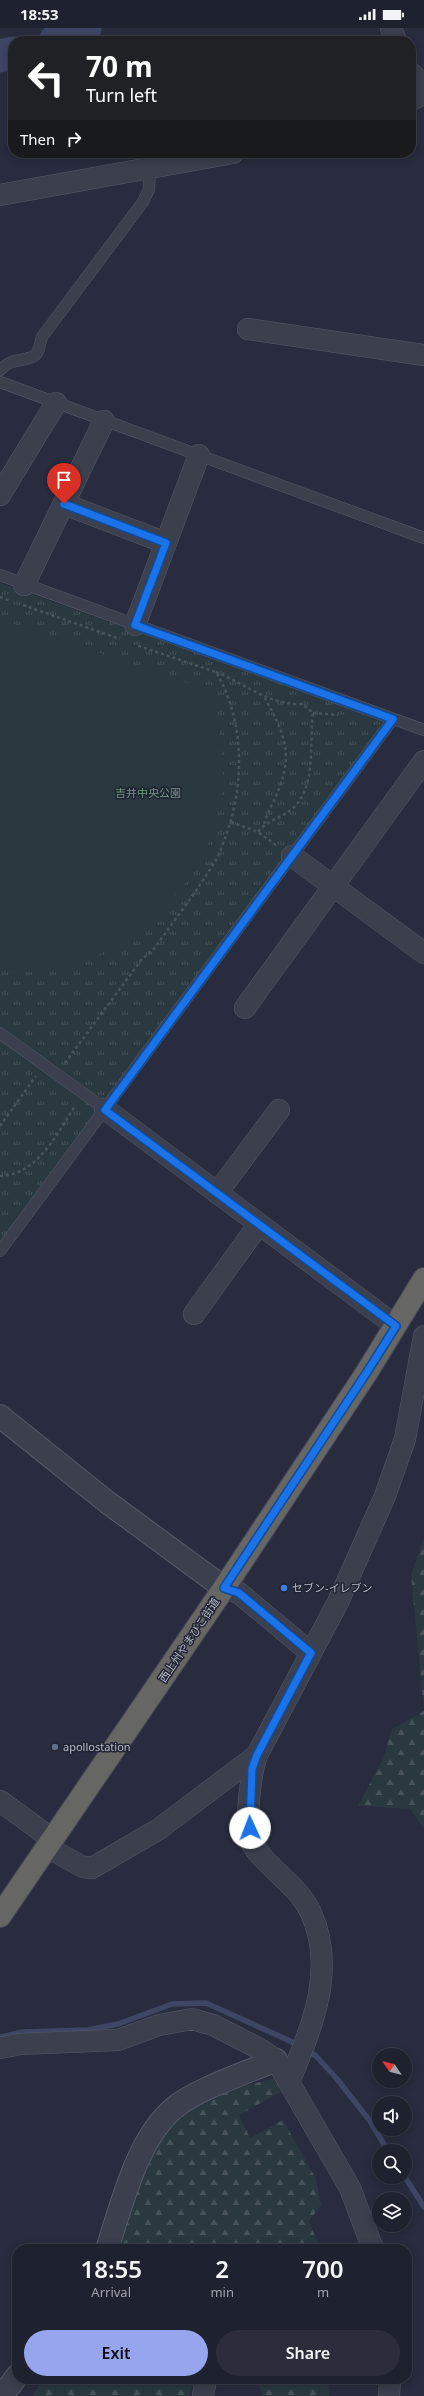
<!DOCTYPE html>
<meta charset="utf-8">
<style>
:root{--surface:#1e212e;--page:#2b2e3a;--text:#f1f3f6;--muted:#a1a3aa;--line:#3c3e4a;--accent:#97a5ee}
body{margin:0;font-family:"Noto Sans","Noto Sans JP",sans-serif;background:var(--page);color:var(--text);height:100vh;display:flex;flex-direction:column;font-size:15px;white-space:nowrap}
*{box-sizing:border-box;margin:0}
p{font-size:13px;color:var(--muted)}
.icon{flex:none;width:22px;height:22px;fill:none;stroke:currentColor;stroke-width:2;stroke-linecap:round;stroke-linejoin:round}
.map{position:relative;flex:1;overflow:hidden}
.details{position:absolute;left:12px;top:2216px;width:400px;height:140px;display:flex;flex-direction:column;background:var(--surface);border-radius:16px;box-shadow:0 2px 10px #0003,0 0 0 1px var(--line)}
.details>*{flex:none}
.top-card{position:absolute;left:8px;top:8px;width:408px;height:122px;border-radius:16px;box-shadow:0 2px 10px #0003,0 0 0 1px var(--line);background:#202124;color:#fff;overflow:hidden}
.needle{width:26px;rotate:305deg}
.buttons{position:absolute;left:372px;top:2020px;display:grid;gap:8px}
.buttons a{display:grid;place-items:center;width:40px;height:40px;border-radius:50%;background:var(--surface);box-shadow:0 2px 10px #0003,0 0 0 1px var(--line);font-size:20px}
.pin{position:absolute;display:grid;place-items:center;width:34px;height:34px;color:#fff;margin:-41px -17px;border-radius:50% 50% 50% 0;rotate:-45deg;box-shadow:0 0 4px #0007}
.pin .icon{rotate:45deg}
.me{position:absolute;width:44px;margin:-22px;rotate:358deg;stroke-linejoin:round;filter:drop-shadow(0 0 3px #0008)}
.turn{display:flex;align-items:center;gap:14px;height:84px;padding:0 12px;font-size:18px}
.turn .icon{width:52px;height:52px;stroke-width:2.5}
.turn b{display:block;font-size:28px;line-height:34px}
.then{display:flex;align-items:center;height:38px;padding:0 12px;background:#0003;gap:8px;font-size:15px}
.eta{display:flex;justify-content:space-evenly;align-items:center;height:68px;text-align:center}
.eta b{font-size:24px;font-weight:600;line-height:28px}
.cta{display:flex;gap:8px;margin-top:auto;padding:8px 12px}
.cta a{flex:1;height:46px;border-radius:24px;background:var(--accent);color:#111;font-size:16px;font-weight:600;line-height:46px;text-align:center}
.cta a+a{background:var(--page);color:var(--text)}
.status{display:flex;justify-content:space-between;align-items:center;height:28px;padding:0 20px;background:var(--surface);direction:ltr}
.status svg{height:11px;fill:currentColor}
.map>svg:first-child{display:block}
.grass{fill:url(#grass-tufts)}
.forest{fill:url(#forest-firs)}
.garden{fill:#2a383f}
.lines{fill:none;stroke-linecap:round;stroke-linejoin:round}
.stream{stroke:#3f4665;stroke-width:5.5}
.river{stroke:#3f4665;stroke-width:33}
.service-casing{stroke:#565a69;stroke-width:12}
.minor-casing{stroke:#565a69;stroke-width:22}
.tertiary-casing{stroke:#565a69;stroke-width:24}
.trunk-casing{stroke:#434756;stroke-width:24}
.path{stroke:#48555c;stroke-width:2.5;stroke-dasharray:3 3;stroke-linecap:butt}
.service{stroke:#3b3f4e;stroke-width:11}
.minor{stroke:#3b3f4e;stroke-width:21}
.tertiary{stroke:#3b3f4e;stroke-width:22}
.trunk{stroke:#666664;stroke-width:22}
.route-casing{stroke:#114b97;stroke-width:10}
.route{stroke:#1a73e8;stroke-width:7}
.shop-dot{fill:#3f7fe0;stroke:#202433;stroke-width:1.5}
.service-dot{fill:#5c6f8a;stroke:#202433;stroke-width:1.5}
.labels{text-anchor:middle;stroke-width:3;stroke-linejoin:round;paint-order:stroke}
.park-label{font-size:11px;fill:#719782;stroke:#202433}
.poi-label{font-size:11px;fill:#b8bbc9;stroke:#202433;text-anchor:start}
.street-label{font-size:11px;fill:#b8bbc9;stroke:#202433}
</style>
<div class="status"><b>18:53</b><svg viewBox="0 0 49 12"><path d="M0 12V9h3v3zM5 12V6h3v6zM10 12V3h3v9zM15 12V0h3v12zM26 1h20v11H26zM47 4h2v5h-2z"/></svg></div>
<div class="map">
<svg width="424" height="2368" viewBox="0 0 424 2368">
<defs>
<pattern id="grass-tufts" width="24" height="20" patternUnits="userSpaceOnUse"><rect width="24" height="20" fill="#2a383f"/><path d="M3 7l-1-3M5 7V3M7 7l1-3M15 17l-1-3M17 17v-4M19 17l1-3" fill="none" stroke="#475359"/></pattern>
<pattern id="forest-firs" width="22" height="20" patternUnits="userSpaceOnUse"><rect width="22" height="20" fill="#2a383f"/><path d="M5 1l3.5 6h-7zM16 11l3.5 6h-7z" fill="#475359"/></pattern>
</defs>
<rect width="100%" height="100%" fill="#282c3e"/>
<polygon class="grass" points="0,555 386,692 0,1214"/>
<g class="forest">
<polygon points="424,1510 424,1682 411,1547"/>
<polygon points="424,1683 424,1801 410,1781 358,1778 383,1731 392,1701"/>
<polygon points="279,2049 281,2064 239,2087 250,2110 283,2092 316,2151 321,2177 309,2193 320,2221 119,2221 140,2152 162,2105 187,2080 229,2062"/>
<polygon points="43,2351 195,2351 189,2368 32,2368"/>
<polygon points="256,2351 328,2351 329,2368 263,2368"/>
</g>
<polygon class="garden" points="0,591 209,662 219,701 224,754 210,812 186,854 150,895 115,920 71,936 32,944 0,939"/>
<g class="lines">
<g class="stream">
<polyline points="0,2009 23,2004 88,2002 118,1996 172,1976 206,1975 288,2012 316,2028 337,2051 370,2093 388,2123"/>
<polyline points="405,2149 424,2179"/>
</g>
<g class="river">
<polyline points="55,13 85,0"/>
<polyline points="0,28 13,25"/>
</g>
<g class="service-casing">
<g id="service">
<path d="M0,342C12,328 30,335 37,325C40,321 40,314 42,309L143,174L149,161L150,140"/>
<polyline points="0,354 424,510"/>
<polyline points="0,547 424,702"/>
<polyline points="0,1005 105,1081"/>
<polyline points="0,1223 393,691"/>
</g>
</g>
<g class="minor-casing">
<g id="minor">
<polyline points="391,0 396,13"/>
<polyline points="411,45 424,59"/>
<polyline points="411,72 424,66"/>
<polyline points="0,167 233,125"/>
<polyline points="248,301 424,327"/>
<polyline points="0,467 56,375"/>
<polyline points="64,476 166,515"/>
<polyline points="24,557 104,393"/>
<polyline points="135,597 199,427"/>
<polyline points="292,828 424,925"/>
<polyline points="245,980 424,733"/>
<polyline points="105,1081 396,1298"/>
<polyline points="217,1165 279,1082"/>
<polyline points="194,1286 259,1196"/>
<polyline points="224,1560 239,1565 311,1625"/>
<polyline points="0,1773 52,1811"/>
<polyline points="47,1819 83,1839 92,1840 159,1801 257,1727"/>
<polyline points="0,2020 21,2016 118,2012 159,1997 192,1991 213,1997 258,2020 276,2032 350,2160 373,2221"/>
<path d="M289,2054C311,2001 337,1942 311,1885C301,1863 282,1850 266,1833C261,1828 254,1820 251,1814C244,1797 251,1744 257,1727L338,1574L385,1468L405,1411L424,1308"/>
<polyline points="203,2368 206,2351"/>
<polyline points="389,2368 390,2351"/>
</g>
</g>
<g class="tertiary-casing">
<g id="tertiary">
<polyline points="0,1388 107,1474 224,1560"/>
<path d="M107,2221C122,2176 137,2111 174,2080C196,2061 249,2044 276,2032"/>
<polyline points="2,2368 17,2348"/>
</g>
</g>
<g class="trunk-casing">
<polyline id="trunk" points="0,1888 224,1560 367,1344 424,1251"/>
</g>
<g class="path">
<polyline points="0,569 11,573"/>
<polyline points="23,577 120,611"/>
<path d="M216,644C246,656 270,678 303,676L313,685C309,714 317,758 293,780C282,790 267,792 258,804"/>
<polyline points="313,685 338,687"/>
<polyline points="231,794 258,804 276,817"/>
<path d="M264,796C268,782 277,769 281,755C293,721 281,700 265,670"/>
<path d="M65,1035L142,931L153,922C174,893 197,863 216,832C220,826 222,817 225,810C245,757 245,693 216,644L136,617"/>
<polyline points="0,1098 36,1048"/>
<path d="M0,1148C38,1147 58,1104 75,1078"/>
</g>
<use href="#service" class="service"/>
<use href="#minor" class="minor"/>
<use href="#tertiary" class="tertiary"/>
<use href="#trunk" class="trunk"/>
</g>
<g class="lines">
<g class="route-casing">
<polyline id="route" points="64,476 166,515 135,597 393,691 105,1082 396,1298 367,1344 224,1560 239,1565 311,1625 257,1727 252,1741 250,1800"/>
</g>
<use href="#route" class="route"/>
</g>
<circle class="shop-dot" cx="284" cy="1560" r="4"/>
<circle class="service-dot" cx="55" cy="1719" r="4"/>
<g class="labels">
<g class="park-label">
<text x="148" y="769">吉井中央公園</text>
</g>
<g class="poi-label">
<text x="292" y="1564">セブン-イレブン</text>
<text x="63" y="1723">apollostation</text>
</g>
<g class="street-label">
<text transform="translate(189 1612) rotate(-56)" y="4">西上州やまびこ街道</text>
</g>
</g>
</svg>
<div class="buttons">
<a><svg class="needle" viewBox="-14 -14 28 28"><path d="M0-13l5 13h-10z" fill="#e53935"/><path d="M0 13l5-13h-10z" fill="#a1a3aa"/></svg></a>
<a><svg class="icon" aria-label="sound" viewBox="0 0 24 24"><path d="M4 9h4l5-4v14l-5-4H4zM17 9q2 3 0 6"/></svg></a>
<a><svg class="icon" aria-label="search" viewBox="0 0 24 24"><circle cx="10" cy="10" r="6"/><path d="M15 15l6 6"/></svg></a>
<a><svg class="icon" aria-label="layers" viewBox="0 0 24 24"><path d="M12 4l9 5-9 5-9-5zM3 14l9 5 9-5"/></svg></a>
</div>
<div class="pin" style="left:64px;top:476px;background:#d93025"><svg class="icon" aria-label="arrive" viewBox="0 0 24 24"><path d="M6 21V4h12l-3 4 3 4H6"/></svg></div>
<svg class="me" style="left:250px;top:1800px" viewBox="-20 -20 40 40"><circle r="19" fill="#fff"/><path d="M0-13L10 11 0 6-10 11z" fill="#1a73e8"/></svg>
<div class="top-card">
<div class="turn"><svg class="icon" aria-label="left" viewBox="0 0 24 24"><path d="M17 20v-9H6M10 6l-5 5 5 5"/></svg><div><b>70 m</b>Turn left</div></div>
<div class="then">Then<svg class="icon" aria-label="right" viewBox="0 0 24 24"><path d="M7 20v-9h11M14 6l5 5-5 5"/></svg></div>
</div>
<section class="details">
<div class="eta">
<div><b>18:55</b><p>Arrival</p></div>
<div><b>2</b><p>min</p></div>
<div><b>700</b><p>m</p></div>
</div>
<div class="cta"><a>Exit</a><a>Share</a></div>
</section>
</div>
